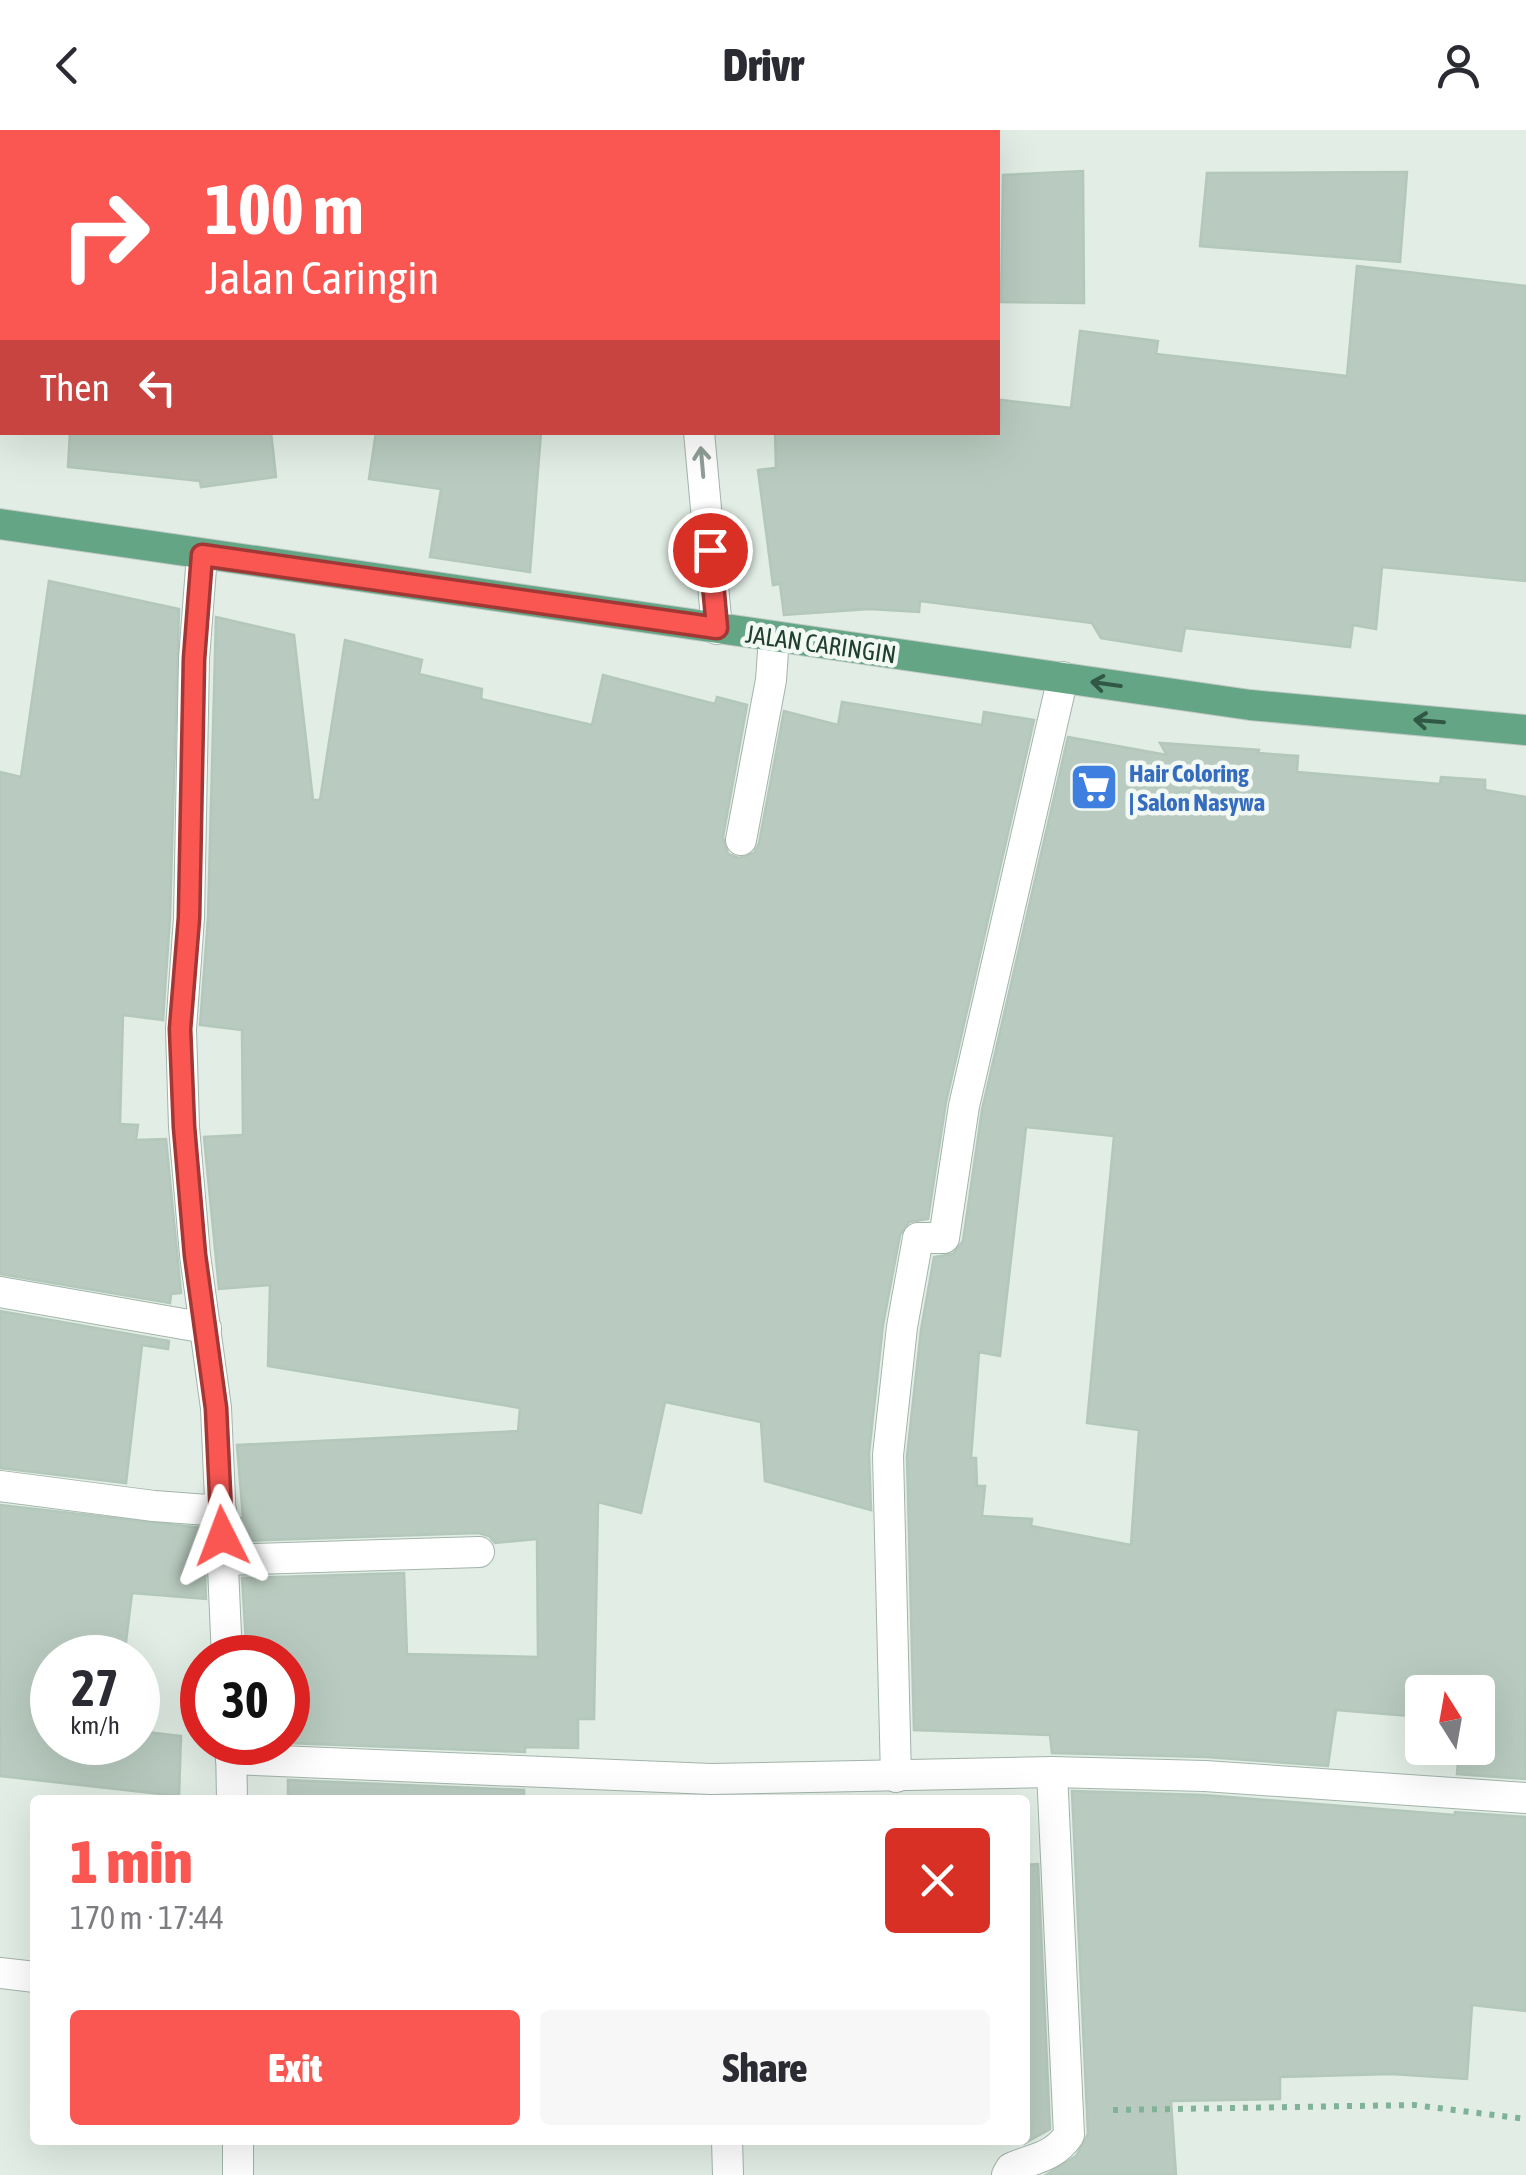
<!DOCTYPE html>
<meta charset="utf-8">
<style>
:root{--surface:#fff;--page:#f7f7f7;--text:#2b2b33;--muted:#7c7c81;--accent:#fa5652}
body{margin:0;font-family:"Asap Condensed",sans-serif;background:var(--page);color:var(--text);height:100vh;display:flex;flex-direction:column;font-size:38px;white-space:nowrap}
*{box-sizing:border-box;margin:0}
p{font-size:32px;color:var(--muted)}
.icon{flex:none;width:55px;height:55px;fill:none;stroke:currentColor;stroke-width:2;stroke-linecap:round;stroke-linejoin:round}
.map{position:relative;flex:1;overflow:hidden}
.drawer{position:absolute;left:30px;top:1665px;width:1000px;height:350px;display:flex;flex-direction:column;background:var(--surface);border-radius:10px;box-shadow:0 10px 40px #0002}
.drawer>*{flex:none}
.guide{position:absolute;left:0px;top:0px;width:1000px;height:305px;box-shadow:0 10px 40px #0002;background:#fa5652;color:#fff;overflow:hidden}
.needle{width:65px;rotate:349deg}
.tools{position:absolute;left:1405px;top:1545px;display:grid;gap:20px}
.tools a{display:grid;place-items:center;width:90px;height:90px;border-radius:10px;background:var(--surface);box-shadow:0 10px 40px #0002;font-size:50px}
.speed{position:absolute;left:30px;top:1505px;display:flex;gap:20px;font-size:50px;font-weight:700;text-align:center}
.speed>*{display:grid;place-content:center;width:130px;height:130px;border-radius:50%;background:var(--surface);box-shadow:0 10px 40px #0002;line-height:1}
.speed small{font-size:25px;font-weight:400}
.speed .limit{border:15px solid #d22;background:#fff;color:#111}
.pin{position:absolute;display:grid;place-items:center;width:85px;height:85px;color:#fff;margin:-42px;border:5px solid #fff;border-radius:50%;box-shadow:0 2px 10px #0007}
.me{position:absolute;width:110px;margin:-55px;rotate:357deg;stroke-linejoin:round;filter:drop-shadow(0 0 8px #0008)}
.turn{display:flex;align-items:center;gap:35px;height:210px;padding:0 40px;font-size:45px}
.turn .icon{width:130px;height:130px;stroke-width:2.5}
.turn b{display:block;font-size:70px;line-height:85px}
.then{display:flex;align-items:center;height:95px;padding:0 40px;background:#0003;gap:20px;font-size:38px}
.round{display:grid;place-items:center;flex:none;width:105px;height:105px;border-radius:10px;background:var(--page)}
.headline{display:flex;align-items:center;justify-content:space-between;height:170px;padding:0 40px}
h1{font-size:60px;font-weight:800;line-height:75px;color:var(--accent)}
.action{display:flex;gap:20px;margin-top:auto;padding:20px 40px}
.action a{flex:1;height:115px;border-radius:10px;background:var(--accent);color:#fff;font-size:40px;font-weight:800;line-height:115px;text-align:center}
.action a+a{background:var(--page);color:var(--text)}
header{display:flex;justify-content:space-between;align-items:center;height:130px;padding:0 40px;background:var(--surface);font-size:45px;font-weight:800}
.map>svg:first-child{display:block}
.building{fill:#b9cbc0;stroke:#b3c7ba;stroke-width:2.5;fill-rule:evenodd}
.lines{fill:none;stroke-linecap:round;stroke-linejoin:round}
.minor-casing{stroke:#a3b5ab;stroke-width:32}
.major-casing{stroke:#c1c9c5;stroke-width:32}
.path{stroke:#80b297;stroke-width:6;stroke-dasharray:5 8;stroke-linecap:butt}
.minor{stroke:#fff;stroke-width:30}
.major{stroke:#63a585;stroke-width:30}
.oneway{stroke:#909f98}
.oneway2{stroke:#315845}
.route-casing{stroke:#a23835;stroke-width:25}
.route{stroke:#fa5652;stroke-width:18}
.labels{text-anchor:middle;stroke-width:9;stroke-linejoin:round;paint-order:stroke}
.street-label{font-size:25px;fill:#203f30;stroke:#f2f9f4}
.shop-label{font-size:25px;font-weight:bold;fill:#366cbe;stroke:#f2f9f4;text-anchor:start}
</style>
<header><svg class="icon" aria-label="back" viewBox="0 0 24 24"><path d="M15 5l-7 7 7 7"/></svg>Drivr<svg class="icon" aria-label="person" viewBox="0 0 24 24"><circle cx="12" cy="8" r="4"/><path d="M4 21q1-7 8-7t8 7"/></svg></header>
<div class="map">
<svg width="1526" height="2045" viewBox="0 0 1526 2045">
<rect width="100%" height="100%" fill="#e1ede5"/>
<g class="building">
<polygon points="1083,41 1084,173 1001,172 1003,45"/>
<polygon points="1407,42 1400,132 1200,116 1207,43"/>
<polygon points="1357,136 1526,156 1526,451 1382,437 1376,499 1353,495 1350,517 1185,498 1181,521 1101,508 1092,493 920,471 919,482 869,479 784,485 780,454 773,455 758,340 776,338 775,302 999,302 1001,270 1071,278 1080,201 1158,211 1156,224 1347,246"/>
<polygon points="70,302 271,302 276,347 201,357 200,351 68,337"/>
<polygon points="376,302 541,302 530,442 430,427 441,359 369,349"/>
<polygon points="49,451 179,479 170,787 163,890 123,885 120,994 138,995 136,1010 166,1009 181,1163 171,1164 170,1173 0,1144 0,642 21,647"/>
<polygon points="216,487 294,505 313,670 320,670 345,510 422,530 419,544 482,559 481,569 592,595 603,545 715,574 717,567 747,575 723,707 728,724 739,728 754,723 759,713 784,581 838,595 842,572 982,595 984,582 1034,590 946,972 928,1089 909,1092 900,1105 883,1195 869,1323 871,1380 765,1351 761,1292 665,1272 641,1383 598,1372 594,1589 578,1589 578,1618 525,1617 525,1622 288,1613 288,1528 247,1528 242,1448 404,1443 407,1524 538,1527 537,1409 495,1413 489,1406 478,1403 241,1411 240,1388 243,1388 237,1315 518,1301 520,1278 268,1236 270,1155 219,1159 204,1007 243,1005 242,900 200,895 208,788"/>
<path d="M1068,607L1167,625L1160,613L1259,620L1258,623L1298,626L1297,642L1440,654L1441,647L1485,650V660L1526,667V1649L1457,1644L1459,1618H1478V1562H1422V1587L1336,1580L1328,1636L1206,1627L1052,1623L1050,1605L914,1600L907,1326L921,1200L934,1127L953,1124L963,1111L982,980ZM1026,997L1114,1006L1087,1293L1139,1300L1131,1415L1031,1396L1032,1389L982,1386L985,1356H977L976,1328H971L979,1222L1000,1226Z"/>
<polygon points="0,1181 169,1211 168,1219 142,1215 126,1353 0,1338"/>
<polygon points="0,1375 203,1398 206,1469 132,1463 124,1528 52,1528 52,1612 138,1612 138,1601 181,1606 179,1666 0,1646"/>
<polygon points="288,1650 524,1660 524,1670 288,1670"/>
<polygon points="1072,1661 1204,1665 1455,1685 1455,1682 1526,1687 1526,1881 1472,1875 1467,1949 1391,1944 1280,1947 1280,1969 1171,1971 1176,2045 1046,2045 1076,2026 1088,2004"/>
<polygon points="1038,1734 1050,1999 1025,2013 1025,1735"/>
</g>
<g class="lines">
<g class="minor-casing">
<g id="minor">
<polyline points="671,0 671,2"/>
<polyline points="699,302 717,499"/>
<polyline points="202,425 194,529 189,788 181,899 184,997 195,1125 216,1278 227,1528"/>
<polyline points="741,710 771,550 774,507"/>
<polyline points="0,1162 206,1198"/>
<polyline points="0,1356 154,1376 221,1381"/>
<polyline points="223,1430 479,1422"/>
<polyline points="231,1613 232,1670"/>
<polyline points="231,1629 711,1649 1052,1642 1205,1646 1526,1668"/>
<polyline points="896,1647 888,1325 902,1197 918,1108 944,1108 964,976 1063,547"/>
<polyline points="0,1843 35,1847"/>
<polyline points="238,2010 238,2045"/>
<polyline points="727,2010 728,2045"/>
<path d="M1007,2045L1011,2038C1035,2028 1054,2027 1069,2005L1052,1642"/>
</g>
</g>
<g class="major-casing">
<polyline id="major" points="0,394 1250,575 1526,600"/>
</g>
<polyline class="path" points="1113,1980 1414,1975 1526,1989"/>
<use href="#minor" class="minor"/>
<use href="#major" class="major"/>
</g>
<defs><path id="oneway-shaft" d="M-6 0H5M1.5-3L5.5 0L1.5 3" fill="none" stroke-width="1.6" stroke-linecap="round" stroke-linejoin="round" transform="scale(2.5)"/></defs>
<use class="oneway" href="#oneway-shaft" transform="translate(702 332) rotate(-95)"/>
<g class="oneway2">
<use href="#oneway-shaft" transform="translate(1106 554) rotate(-172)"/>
<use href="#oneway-shaft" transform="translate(1429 591) rotate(-175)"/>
</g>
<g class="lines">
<g class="route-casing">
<polyline id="route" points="222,1406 216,1278 195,1125 184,997 180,899 189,788 194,529 202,425 717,498 710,420"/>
</g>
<use href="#route" class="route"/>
</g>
<defs>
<g id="supermarket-square" transform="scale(2.5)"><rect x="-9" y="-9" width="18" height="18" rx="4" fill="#3f7fe0" stroke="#f2f9f4"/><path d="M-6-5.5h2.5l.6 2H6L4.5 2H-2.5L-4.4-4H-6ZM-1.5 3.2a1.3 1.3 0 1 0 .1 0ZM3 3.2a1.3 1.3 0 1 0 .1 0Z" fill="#fff"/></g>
</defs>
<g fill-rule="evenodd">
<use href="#supermarket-square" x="1094" y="657"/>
</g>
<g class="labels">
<g class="street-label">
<text transform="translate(821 514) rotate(8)" y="9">JALAN CARINGIN</text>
</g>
<g class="shop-label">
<text x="1129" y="652">Hair Coloring<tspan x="1129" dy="29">| Salon Nasywa</tspan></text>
</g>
</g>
</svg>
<div class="tools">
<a><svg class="needle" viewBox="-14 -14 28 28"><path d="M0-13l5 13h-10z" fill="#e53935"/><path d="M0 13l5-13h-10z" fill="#7c7c81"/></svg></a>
</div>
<div class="speed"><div>27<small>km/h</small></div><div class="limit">30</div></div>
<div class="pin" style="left:710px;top:420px;background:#d93025"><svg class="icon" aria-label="arrive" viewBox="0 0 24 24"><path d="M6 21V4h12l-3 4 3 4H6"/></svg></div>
<svg class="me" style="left:222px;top:1406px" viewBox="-20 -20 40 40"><path d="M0-17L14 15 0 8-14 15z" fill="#fa5652" stroke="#fff" stroke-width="4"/></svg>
<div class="guide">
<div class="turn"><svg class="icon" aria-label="right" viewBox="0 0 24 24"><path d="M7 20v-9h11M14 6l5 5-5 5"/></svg><div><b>100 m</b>Jalan Caringin</div></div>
<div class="then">Then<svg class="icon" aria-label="left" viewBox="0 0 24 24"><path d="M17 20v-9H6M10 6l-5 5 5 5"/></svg></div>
</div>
<section class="drawer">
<div class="headline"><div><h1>1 min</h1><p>170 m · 17:44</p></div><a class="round" style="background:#d93025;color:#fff"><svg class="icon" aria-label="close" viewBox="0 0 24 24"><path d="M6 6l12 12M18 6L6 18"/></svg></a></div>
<div class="action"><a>Exit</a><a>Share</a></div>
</section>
</div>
